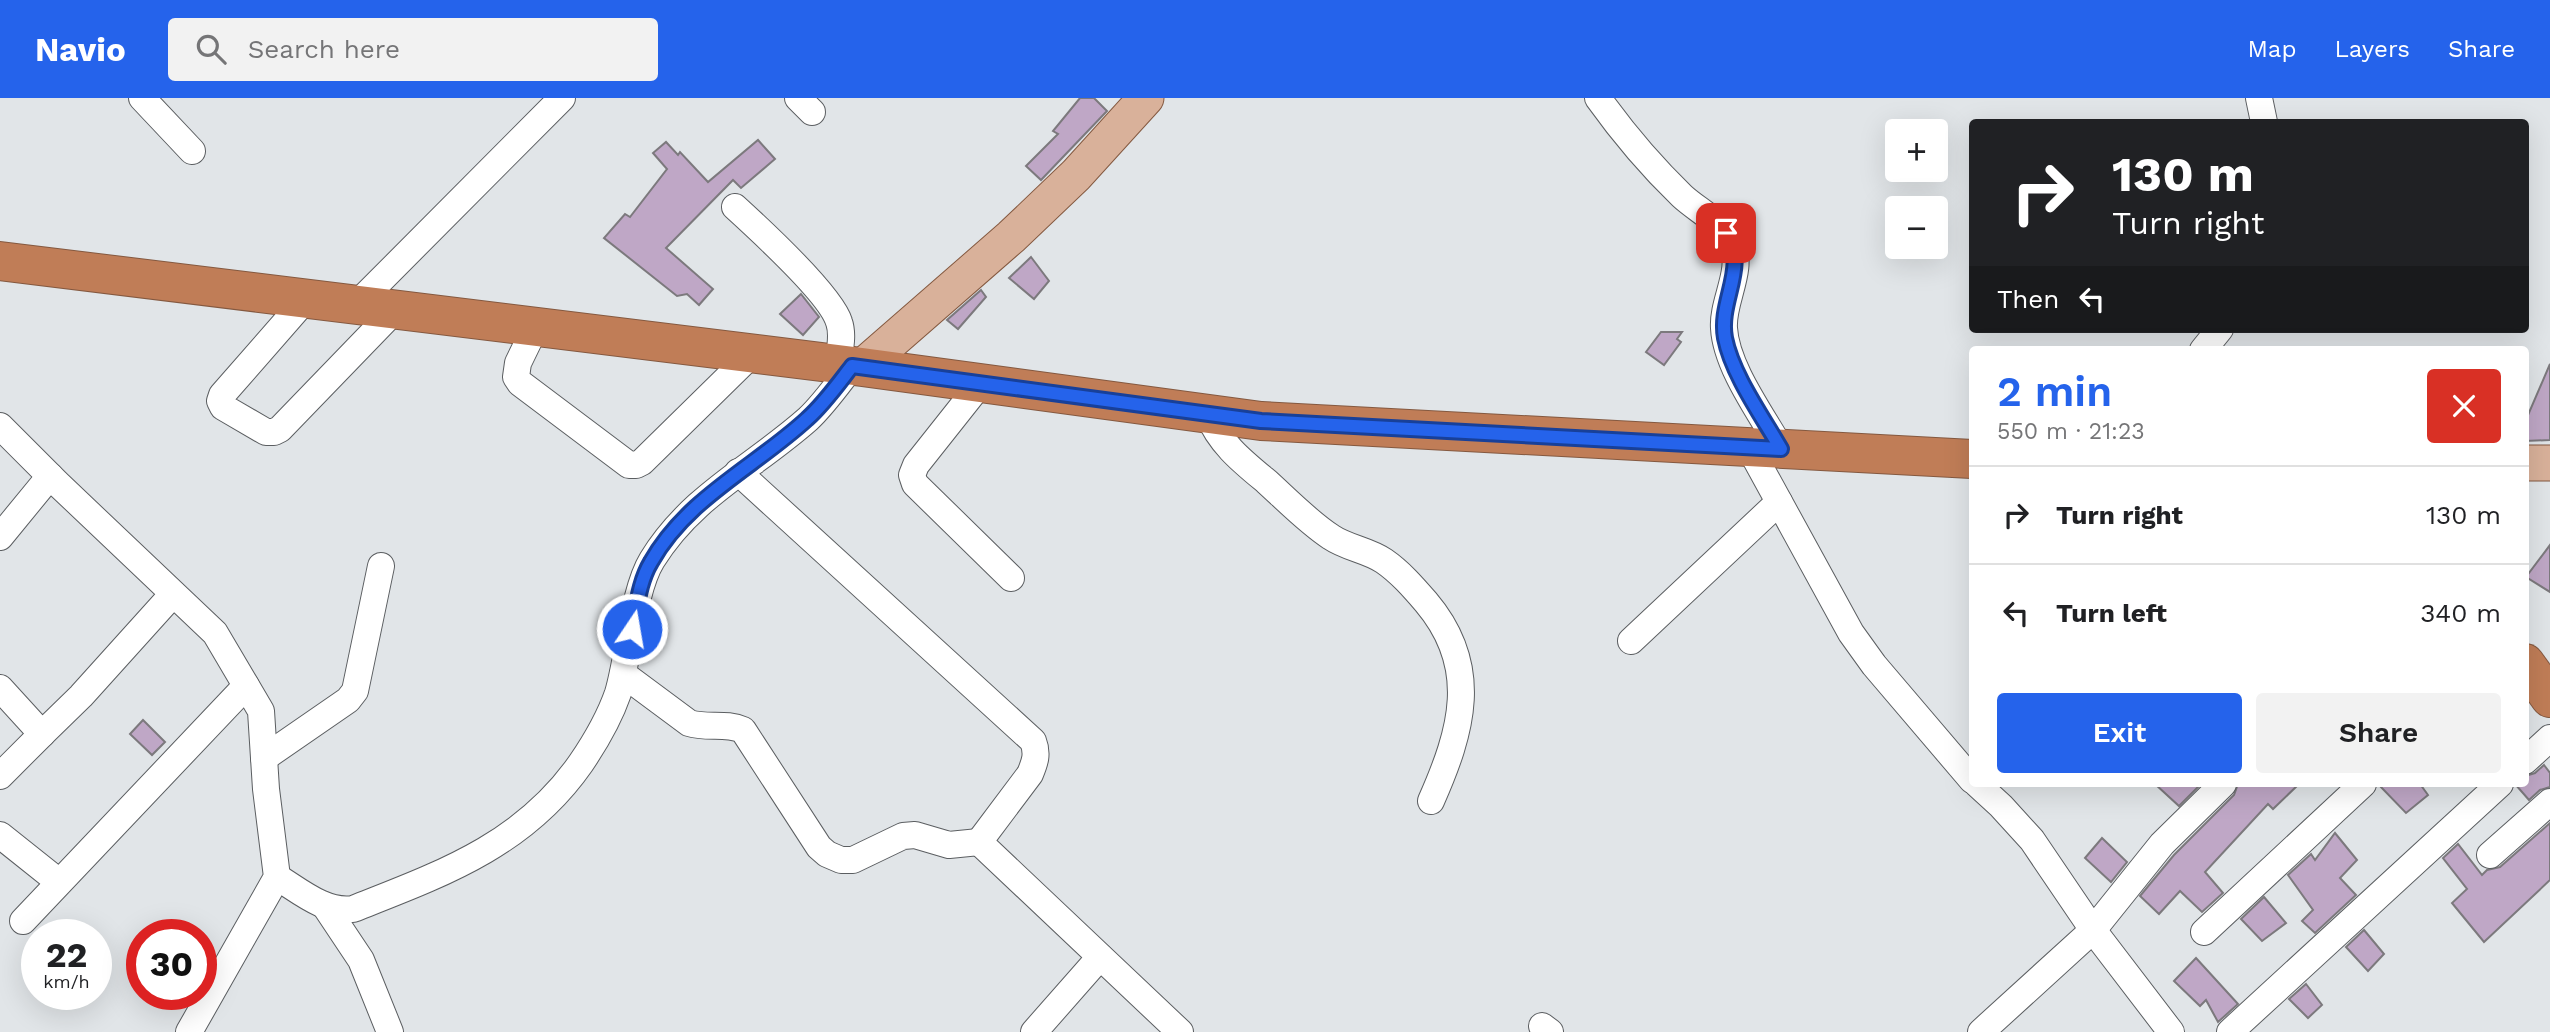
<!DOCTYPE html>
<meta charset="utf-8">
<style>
:root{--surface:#fff;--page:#f2f2f2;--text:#202124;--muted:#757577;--line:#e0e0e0;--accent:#2563eb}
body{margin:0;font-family:"Work Sans",sans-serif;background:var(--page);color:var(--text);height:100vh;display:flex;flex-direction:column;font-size:26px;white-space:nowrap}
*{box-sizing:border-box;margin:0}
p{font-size:23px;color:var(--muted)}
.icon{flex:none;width:38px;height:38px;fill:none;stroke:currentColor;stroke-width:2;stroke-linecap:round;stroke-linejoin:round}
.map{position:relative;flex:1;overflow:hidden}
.side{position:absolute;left:1969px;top:248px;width:560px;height:441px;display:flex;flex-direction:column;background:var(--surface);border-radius:7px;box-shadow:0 7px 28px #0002}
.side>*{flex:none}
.top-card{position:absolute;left:1969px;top:21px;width:560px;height:214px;border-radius:7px;box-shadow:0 7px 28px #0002;background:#202124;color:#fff;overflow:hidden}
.fabs{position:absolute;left:1885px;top:21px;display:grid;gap:14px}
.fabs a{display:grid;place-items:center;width:63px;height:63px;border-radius:7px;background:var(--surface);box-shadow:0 7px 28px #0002;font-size:35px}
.speed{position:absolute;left:21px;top:821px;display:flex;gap:14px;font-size:35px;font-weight:700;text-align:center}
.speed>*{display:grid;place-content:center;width:91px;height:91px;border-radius:50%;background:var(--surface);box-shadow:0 7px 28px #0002;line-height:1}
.speed small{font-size:18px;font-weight:400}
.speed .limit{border:10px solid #d22;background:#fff;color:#111}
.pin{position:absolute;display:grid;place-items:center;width:60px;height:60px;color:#fff;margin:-30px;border-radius:14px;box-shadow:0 4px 10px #0006}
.me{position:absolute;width:77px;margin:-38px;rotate:12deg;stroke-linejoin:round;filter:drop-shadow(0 0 5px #0008)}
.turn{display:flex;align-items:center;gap:24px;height:147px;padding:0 28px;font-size:32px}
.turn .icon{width:91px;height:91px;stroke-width:2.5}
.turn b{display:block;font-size:49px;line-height:60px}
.then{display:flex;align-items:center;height:66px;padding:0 28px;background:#0003;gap:14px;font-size:26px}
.round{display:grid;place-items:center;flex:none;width:74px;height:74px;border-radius:7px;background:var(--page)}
.head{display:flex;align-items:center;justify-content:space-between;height:119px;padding:0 28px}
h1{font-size:42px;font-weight:600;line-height:52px;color:var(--accent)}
.cta{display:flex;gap:14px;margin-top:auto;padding:14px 28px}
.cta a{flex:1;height:80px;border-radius:7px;background:var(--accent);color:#fff;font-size:28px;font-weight:600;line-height:80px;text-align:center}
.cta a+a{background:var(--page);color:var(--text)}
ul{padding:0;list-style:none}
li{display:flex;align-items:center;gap:21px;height:98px;padding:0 28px;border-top:2px solid var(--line)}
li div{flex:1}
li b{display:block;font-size:26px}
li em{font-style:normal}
header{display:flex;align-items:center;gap:42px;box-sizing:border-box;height:98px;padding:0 35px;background:var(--accent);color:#fff}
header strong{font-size:33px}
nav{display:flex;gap:38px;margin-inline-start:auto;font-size:24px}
.search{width:490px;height:63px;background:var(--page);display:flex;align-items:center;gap:18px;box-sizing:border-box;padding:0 24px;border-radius:7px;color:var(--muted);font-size:26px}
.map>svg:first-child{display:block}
.building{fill:#bfa7c6;stroke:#7c797d;stroke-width:2}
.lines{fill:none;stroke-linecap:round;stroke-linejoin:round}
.minor-casing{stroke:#5b5e61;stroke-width:28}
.major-casing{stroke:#845940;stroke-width:37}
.highway-casing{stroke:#845940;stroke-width:40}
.minor{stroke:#fff;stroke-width:26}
.major{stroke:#d9b19a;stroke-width:35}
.highway{stroke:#c07d57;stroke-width:38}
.route-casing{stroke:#184099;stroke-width:18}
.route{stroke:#2563eb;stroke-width:12}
</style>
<header>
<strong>Navio</strong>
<div class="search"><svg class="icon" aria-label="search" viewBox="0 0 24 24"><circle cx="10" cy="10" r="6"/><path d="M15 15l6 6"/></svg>Search here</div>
<nav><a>Map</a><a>Layers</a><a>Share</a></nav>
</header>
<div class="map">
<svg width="2550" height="934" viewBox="0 0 2550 934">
<rect width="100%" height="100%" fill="#e1e5e8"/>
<g class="building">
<polygon points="1080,0 1094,0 1107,13 1041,82 1026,68 1058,36 1053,33"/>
<polygon points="758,42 775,61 741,90 733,82 666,150 713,191 699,207 687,196 677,198 604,140 625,116 630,119 667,71 653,55 666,44 678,57 680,54 708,84"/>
<polygon points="1031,159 1049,183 1034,201 1009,180"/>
<polygon points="981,192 986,199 958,231 947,222"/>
<polygon points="801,196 819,219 803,237 780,216"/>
<polygon points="1661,234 1682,234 1677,241 1681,244 1664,267 1646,254"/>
<polygon points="2550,266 2550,342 2525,343 2525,324"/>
<polygon points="2550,447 2550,494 2526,479"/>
<polygon points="143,622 165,644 152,657 130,636"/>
<polygon points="2544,667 2550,675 2550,689 2540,692 2529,702 2515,686 2525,686 2525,678 2535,675"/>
<polygon points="2155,686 2201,686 2179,708"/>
<polygon points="2238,686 2299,686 2273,711 2268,706 2205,774 2223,795 2202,814 2180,793 2159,816 2140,798 2174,757 2234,697"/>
<polygon points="2378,686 2420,686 2428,697 2406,715"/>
<polygon points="2550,725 2550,782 2484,844 2452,805 2467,791 2443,760 2458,746 2482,777 2487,772 2500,769"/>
<polygon points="2335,735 2357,762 2340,780 2356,797 2315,835 2302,823 2313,812 2288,777 2311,756 2315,762"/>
<polygon points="2102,740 2127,764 2111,784 2085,760"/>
<polygon points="2264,799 2286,825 2262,843 2241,821"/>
<polygon points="2364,832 2384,856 2368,873 2346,849"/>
<polygon points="2196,860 2238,906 2218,924 2206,902 2200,908 2174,883"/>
<polygon points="2306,886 2322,907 2308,920 2289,901"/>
</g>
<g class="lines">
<g class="minor-casing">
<g id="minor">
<polyline points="142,0 192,53"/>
<polyline points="798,0 812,14"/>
<path d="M1598,0C1623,35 1651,68 1682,98C1698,113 1723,124 1732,146C1744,172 1722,203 1724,230C1726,269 1762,317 1781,351"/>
<polyline points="2259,0 2264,24"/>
<path d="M735,109C758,130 831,197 839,224C844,238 839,254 838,267"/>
<polyline points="306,201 222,297 220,303 223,309 266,334 274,334 280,331 395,212"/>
<polyline points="356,207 562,0"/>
<polyline points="535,230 518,265 516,279 520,285 629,367 636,367 642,364 751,257"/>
<polyline points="2203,252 2220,231"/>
<polyline points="981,285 916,367 912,377 915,386 1011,480"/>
<path d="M1208,316C1219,345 1243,364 1266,383C1287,402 1308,424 1331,439C1347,450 1368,452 1384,463C1400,474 1413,489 1426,504C1481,569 1462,633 1431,703"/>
<polyline points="0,328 57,385 215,535 261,613 266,691 277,779 189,934"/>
<polyline points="1749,349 1851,535 1874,567 1972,682"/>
<path d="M738,374L1033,643C1038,656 1035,664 1030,676L979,744L1180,934"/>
<polyline points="0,439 50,378"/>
<polyline points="1631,543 1779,404"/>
<path d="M623,576L689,625C708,631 725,624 743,632L819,749L827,756L841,762H853L903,738L915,737L949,747L979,744"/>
<polyline points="0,590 42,636 81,598 173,496"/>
<polyline points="264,660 348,602 355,593 381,468"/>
<polyline points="2525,663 2550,640"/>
<polyline points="0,678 42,636"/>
<polyline points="1977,686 2001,708 2032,742 2093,832 2171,934"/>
<polyline points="0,737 59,784"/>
<polyline points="2490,757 2550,704"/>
<path d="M277,779C300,793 325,815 353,811C442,776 524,747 581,665C596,643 609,621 618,595C629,558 633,493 652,462C691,398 754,369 808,321C824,306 838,286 852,268"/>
<polyline points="325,808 361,862 390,934"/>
<polyline points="23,823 246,588"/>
<polyline points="2204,834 2363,686"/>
<polyline points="1542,928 1550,934"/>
<polyline points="1034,934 1100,859"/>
<polyline points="1981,934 2093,832 2162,746 2223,686"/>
<polyline points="2230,934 2500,686"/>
</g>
</g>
<g class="major-casing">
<g id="major">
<polyline points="862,269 1011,139 1076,77 1146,0"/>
<polyline points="2525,365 2550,365"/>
</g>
</g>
<g class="highway-casing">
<g id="highway">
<polyline points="0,163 862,269 1261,323 1972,361"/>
<polyline points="2525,565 2550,600"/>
</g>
</g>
<use href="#minor" class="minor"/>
<use href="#major" class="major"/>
<use href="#highway" class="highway"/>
</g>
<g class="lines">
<g class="route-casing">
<path id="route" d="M632,531C637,509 639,484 651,464C687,400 755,369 807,321C824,306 838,286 852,268L1261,323L1781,351C1762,318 1732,276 1725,240C1718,203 1749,168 1726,135"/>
</g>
<use href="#route" class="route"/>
</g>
</svg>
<div class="fabs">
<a>+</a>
<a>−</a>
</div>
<div class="speed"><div>22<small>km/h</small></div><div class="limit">30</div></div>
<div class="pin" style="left:1726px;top:135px;background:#d93025"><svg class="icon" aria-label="arrive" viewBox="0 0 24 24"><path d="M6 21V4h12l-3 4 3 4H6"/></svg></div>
<svg class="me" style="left:632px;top:531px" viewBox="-20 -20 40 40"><circle r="17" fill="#2563eb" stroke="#fff" stroke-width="3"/><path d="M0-11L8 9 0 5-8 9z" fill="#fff"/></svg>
<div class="top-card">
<div class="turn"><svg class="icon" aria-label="right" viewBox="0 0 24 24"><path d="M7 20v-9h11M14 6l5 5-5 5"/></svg><div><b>130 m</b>Turn right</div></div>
<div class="then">Then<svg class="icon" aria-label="left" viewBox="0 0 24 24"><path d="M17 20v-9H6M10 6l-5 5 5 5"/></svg></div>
</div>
<section class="side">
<div class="head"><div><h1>2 min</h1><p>550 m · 21:23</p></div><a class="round" style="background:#d93025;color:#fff"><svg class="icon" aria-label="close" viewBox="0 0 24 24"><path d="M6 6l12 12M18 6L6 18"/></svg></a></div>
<ul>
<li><svg class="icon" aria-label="right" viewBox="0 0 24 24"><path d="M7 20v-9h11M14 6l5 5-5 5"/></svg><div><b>Turn right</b></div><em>130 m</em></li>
<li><svg class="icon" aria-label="left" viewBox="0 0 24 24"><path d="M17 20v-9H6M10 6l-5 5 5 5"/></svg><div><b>Turn left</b></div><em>340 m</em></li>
</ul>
<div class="cta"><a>Exit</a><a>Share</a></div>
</section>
</div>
